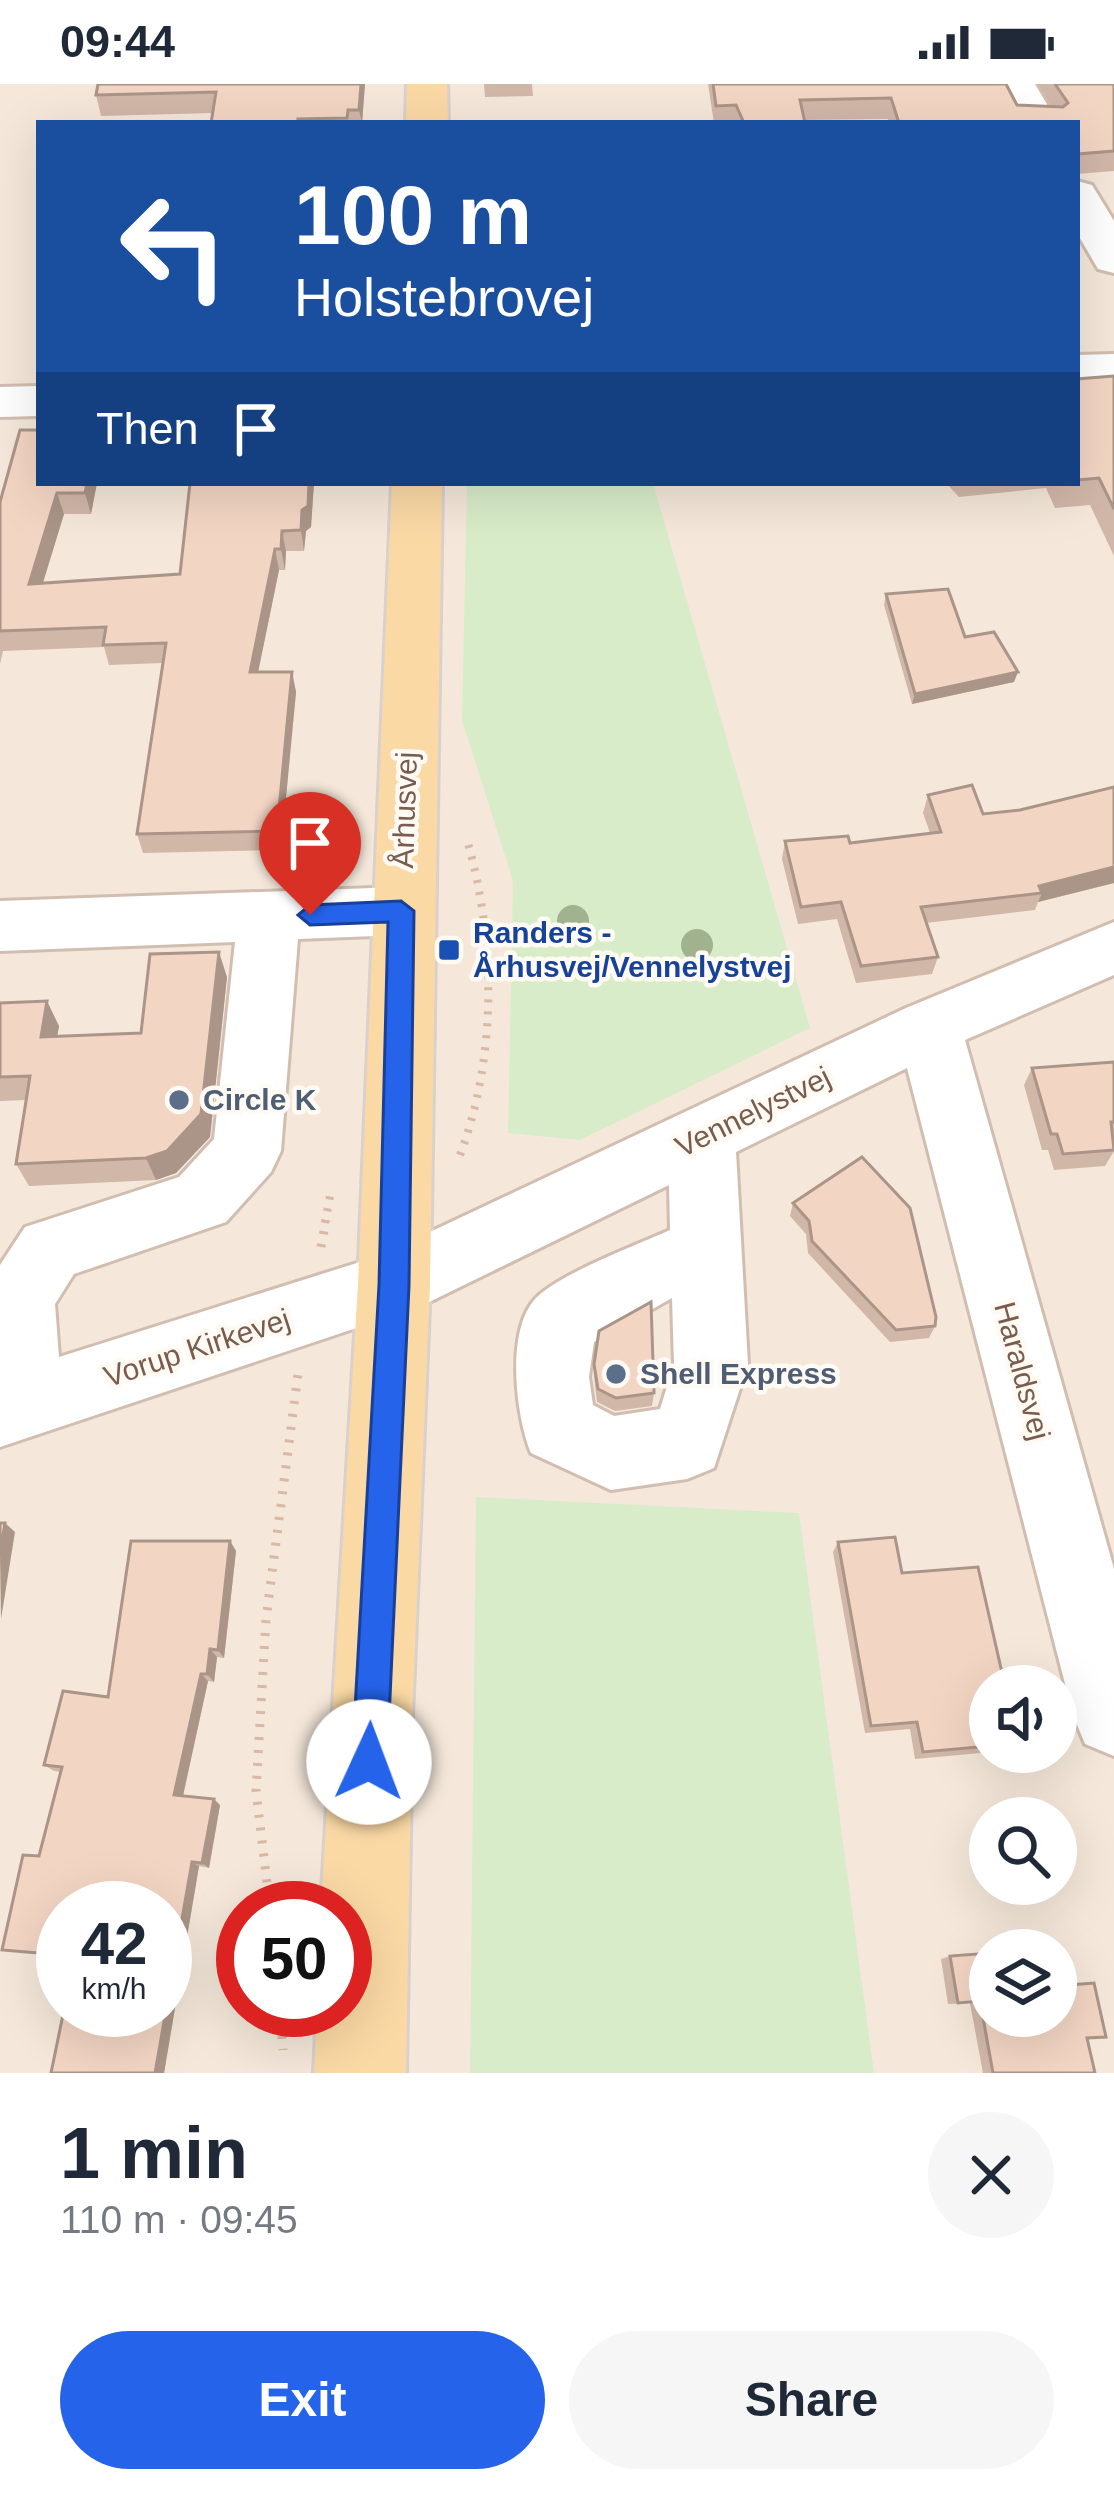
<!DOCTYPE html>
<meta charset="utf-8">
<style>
:root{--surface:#fff;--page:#f6f6f7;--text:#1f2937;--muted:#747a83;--accent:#2563eb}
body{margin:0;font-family:Helvetica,sans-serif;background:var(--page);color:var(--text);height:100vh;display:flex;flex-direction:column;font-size:45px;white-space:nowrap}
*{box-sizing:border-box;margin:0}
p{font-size:39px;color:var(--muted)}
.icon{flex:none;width:66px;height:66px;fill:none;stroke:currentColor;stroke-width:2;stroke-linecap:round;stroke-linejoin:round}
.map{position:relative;height:1989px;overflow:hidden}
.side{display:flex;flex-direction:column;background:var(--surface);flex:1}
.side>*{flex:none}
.banner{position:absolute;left:36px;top:36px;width:1044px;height:366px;border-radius:0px;box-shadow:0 12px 48px #0002;background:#1a4fa0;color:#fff;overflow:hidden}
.controls{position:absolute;left:969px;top:1581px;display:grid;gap:24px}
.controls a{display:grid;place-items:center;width:108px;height:108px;border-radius:50%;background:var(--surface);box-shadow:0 12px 48px #0002;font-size:60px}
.speed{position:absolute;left:36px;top:1797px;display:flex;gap:24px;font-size:60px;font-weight:700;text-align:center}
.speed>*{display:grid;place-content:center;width:156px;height:156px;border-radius:50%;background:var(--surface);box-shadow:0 12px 48px #0002;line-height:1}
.speed small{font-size:30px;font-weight:400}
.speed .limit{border:18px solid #d22;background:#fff;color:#111}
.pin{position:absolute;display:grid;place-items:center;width:102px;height:102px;color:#fff;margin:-123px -51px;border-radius:50% 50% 50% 0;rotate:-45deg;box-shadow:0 0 12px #0007}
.pin .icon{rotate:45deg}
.me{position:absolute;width:132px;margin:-66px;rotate:2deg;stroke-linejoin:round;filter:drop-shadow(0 0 9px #0008)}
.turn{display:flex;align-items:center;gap:42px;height:252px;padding:0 60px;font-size:54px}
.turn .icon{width:156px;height:156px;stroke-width:2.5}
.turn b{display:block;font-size:84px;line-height:102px}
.then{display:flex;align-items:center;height:114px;padding:0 60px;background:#0003;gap:24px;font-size:45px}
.round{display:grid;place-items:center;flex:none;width:126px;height:126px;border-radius:63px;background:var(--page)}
.overview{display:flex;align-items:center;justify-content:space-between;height:204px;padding:0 60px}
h1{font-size:72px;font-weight:600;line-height:90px}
.cta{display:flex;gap:24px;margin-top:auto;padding:24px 60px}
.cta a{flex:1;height:138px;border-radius:72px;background:var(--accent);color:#fff;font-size:48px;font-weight:600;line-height:138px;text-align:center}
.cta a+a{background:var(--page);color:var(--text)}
.status{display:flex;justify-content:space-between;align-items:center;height:84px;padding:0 60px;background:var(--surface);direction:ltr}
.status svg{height:33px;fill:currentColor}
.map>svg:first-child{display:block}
.residential{fill:#f5e8da;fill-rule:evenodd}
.green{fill:#d8ecc9}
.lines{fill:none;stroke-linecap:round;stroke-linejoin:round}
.minor-casing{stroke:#d1beb0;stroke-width:6}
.major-casing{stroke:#dad1cd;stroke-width:6}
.path-far1{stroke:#d9b8a5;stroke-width:8;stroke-dasharray:3 9;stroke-linecap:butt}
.path{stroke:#d9b8a5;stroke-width:9;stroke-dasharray:3 10;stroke-linecap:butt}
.minor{fill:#fff;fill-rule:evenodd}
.major{fill:#fbd9a5;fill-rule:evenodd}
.tree{fill:#a0b28e}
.wall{fill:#d1b7a8}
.shaded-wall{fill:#aa9588}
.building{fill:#f3d5c3;stroke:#aa9588;stroke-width:3}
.route{fill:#2563eb;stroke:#184099;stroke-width:3}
.transit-dot{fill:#1a4fb4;stroke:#fffaf3;stroke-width:4.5}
.service-dot{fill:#5c6f8a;stroke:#fffaf3;stroke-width:4.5}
.labels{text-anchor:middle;stroke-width:9;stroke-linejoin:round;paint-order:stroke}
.street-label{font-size:30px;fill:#7a5c4d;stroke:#fffaf3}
.transit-label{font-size:30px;font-weight:bold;fill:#164399;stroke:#fffaf3;text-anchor:start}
.service-label{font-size:30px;font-weight:bold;fill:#4e5e75;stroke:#fffaf3;text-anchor:start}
</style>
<div class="status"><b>09:44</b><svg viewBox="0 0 49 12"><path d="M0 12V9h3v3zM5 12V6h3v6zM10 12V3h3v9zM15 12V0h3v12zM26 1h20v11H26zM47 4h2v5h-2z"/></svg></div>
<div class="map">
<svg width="1114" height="1989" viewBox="0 0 1114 1989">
<rect width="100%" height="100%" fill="#fdf6ec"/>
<path class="residential" d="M0,0H1114V1989H0ZM39,39H1077V399H39ZM990,1602H1056V1668H990ZM990,1734H1056V1800H990ZM63,1824H165V1926H63ZM243,1824H345V1926H243ZM990,1866H1056V1932H990Z"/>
<g class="green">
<polygon points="467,399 653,399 810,944 580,1056 508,1049 513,797 462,636"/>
<polygon points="476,1413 799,1429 874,1989 470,1989"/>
</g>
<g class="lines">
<g class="minor-casing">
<g id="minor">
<polygon points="995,0 1035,0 1058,39 1016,39"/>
<polygon points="1077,97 1092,101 1114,137 1114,189 1098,185 1077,149"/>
<polygon points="1114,270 1114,300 1077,301 1077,271"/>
<polygon points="39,302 39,332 0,333 0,303"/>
<path d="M401,803L423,810L432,827L423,844L401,851L298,855L281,1067L271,1088L226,1138L74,1190L55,1220L59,1273L379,1172L906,924L1114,838V891L965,956L1114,1485V1672L1085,1660L1073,1631L907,984L736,1068L748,1280L714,1384L687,1395L611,1406L531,1369C516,1333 505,1246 536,1214C561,1189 635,1162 670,1146L669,1101L419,1223L0,1363V1181L25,1143L179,1093L214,1055L235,858L0,867V817ZM672,1214L674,1280L660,1325L614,1332L593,1321L589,1293L594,1258Z"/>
</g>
</g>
<g class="major-casing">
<g id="major">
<polygon points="407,0 447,0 448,39 406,39"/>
<polygon points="392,399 442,399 430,1200 412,1634 406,1989 314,1989 317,1926 345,1926 345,1824 321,1824 358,1200"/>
</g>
</g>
<g class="path-far1">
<path d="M460,1071C497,973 496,855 467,756"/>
<polyline points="325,1139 330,1112"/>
</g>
<g class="path">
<polyline points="321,1163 326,1136"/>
<polyline points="270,1824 256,1707 266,1535 298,1290"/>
<polyline points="280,1926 283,1966"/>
</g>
<use href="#minor" class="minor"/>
<use href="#major" class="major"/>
</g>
<g class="tree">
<circle cx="573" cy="837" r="16"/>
<circle cx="697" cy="861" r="16"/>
</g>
<g class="wall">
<polygon points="98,0 365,0 362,39 211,39 213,29 101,32 96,11"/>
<polygon points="484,0 532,0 533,12 485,13"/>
<polygon points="708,0 1006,0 1017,21 1052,23 1038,0 1114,0 1114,87 1077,90 1077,39 889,39 888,35 804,36 805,39 714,39"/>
<polygon points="1114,292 1114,472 1090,421 1055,424 1046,404 959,413 946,399 1077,399 1077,295"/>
<polygon points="97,399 91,430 64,430 43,499 180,490 190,399 314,399 311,443 306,447 304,467 286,467 285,486 279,486 258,588 292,588 296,608 281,766 143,769 137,750 163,579 109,581 104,563 3,567 0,580 0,418"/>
<polygon points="886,510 965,553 1014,598 912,620 884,521"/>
<polygon points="1114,703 1114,799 1038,818 1035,826 926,839 938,873 932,890 856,899 837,835 798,840 782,775 785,757 850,759 930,749 923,729 928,711 983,730 1020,726"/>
<polygon points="227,893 210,1053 176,1089 156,1096 29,1102 16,1080 26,1016 0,1017 0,919 59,942 57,952 141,949"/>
<polygon points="1114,978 1114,1067 1105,1082 1054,1086 1048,1066 1042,1066 1024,1001 1032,984"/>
<polygon points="793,1119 935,1242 929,1254 890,1258 808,1169 806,1150 790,1132"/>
<polygon points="594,1280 654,1309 652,1322 615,1327 597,1318 594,1293"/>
<polygon points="230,1457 236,1467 224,1574 217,1573 214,1598 208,1597 183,1712 220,1721 209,1784 199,1782 164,1989 51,1989 165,1926 63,1824 63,1872 2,1866 39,1772 61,1688 54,1687 44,1681 108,1613"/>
<polygon points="838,1458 902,1489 990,1602 991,1668 915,1675 910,1645 865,1649 833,1468"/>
<polygon points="950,1872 990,1932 1087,1954 1095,1989 983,1989 970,1919 948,1920 941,1875"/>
</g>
<g class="shaded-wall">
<polygon points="361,0 365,0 362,39 359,26"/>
<polygon points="87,399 97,399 91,430 85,409"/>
<polygon points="309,399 314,399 311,443 306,447 304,467 301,446 302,426"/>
<polygon points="57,409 64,430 36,521 29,500"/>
<polygon points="282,447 286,467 285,486 281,465"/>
<polygon points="275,465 279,486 254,608 250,588"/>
<polygon points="292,588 296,608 281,766 277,747"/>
<polygon points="1018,588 1014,598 912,620 915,610"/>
<polygon points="1114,783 1114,799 1038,818 1042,809 1039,802"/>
<polygon points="219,868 227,893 210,1053 176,1089 156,1096 146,1074"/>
<polygon points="47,917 59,942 53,977 41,953"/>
<polygon points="5,1439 15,1448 1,1535 0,1470"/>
<polygon points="230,1457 236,1467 224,1574 218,1566"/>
<polygon points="210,1565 217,1573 214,1598 207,1590"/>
<polygon points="201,1590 208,1597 182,1716 174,1711"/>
<polygon points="214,1715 220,1721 209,1784 202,1779"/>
<polygon points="192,1778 199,1782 164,1989 155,1989"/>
</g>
<g class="building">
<polygon points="98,0 361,0 359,26 348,26 347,34 298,35 298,39 211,39 216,8 96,11"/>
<polygon points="713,0 1006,0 1017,21 1063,23 1068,19 1055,0 1114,0 1114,67 1077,70 1077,39 899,39 891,14 800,16 805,39 744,39 736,21 716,22"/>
<polygon points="1114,292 1114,425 1099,394 1077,396 1077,295"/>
<polygon points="20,346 39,346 39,399 87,399 85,409 57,409 29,500 180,490 190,399 309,399 308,422 302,426 301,446 282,447 281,465 275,465 250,588 292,588 277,747 137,750 166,559 103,561 106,543 0,547 0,418"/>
<polygon points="948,505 965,553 994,548 1018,588 915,610 886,510"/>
<polygon points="972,701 983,730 1020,726 1114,703 1114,783 1039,802 1042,809 921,823 938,873 861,882 841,818 801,823 785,757 848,752 850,759 941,748 928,711"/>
<polygon points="219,868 201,1030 167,1067 146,1074 16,1080 30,992 0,993 0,919 47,917 41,953 141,949 150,870"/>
<polygon points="1114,978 1114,1038 1111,1038 1114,1066 1063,1070 1057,1050 1051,1050 1032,984"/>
<polygon points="862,1073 910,1124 936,1233 935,1242 896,1246 812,1157 809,1137 793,1119"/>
<polygon points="651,1218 654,1309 616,1314 598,1305 594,1280 599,1247"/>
<polygon points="0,1439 5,1439 0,1470"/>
<polygon points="895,1453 902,1489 978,1483 1005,1602 990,1602 990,1662 923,1668 917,1638 871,1642 838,1458"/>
<polygon points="131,1457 230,1457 218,1566 210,1565 207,1590 201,1590 174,1711 214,1715 202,1779 192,1778 155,1989 51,1989 64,1926 165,1926 165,1824 63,1824 63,1871 2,1866 23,1771 39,1772 62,1683 44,1681 63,1607 108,1613"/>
<polygon points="990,1869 990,1932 1056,1932 1056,1902 1094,1899 1106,1953 1087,1954 1095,1989 993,1989 980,1917 958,1919 950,1872"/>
</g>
<polygon class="route" points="401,817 414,827 409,1201 387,1678 382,1691 369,1696 357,1691 352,1678 379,1201 388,838 310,841 298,831 310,821"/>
<rect class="transit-dot" x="437" y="854" width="24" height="24" rx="6"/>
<g class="service-dot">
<circle cx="179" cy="1016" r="12"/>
<circle cx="616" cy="1290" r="12"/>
</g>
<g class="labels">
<g class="street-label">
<text transform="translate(405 726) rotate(-88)" y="10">Århusvej</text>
<text transform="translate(753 1028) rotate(-26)" y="10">Vennelystvej</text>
<text transform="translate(197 1264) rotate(-18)" y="10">Vorup Kirkevej</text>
<text transform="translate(1022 1287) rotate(75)" y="10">Haraldsvej</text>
</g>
<g class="transit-label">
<text x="473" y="859">Randers -<tspan x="473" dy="34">Århusvej/Vennelystvej</tspan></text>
</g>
<g class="service-label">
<text x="203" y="1026">Circle K</text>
<text x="640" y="1300">Shell Express</text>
</g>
</g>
</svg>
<div class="controls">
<a><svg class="icon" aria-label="sound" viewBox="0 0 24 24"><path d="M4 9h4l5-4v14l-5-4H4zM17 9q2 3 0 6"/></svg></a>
<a><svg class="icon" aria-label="search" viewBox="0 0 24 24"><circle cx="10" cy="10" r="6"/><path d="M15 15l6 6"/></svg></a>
<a><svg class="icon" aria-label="layers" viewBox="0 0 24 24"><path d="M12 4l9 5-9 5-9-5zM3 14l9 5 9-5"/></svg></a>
</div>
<div class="speed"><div>42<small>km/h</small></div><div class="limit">50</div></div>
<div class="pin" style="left:310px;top:831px;background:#d93025"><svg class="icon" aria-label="arrive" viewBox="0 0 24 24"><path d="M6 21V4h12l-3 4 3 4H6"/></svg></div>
<svg class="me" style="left:369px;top:1678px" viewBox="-20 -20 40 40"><circle r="19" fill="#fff"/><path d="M0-13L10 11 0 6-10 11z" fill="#2563eb"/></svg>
<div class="banner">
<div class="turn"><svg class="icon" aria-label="left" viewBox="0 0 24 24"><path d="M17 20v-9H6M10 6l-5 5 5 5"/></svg><div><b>100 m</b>Holstebrovej</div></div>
<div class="then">Then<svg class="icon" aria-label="arrive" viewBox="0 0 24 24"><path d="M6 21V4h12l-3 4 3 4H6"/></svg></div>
</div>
</div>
<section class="side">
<div class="overview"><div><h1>1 min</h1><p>110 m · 09:45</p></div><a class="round"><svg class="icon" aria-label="close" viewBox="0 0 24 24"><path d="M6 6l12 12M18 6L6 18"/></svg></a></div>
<div class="cta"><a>Exit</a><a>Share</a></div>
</section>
